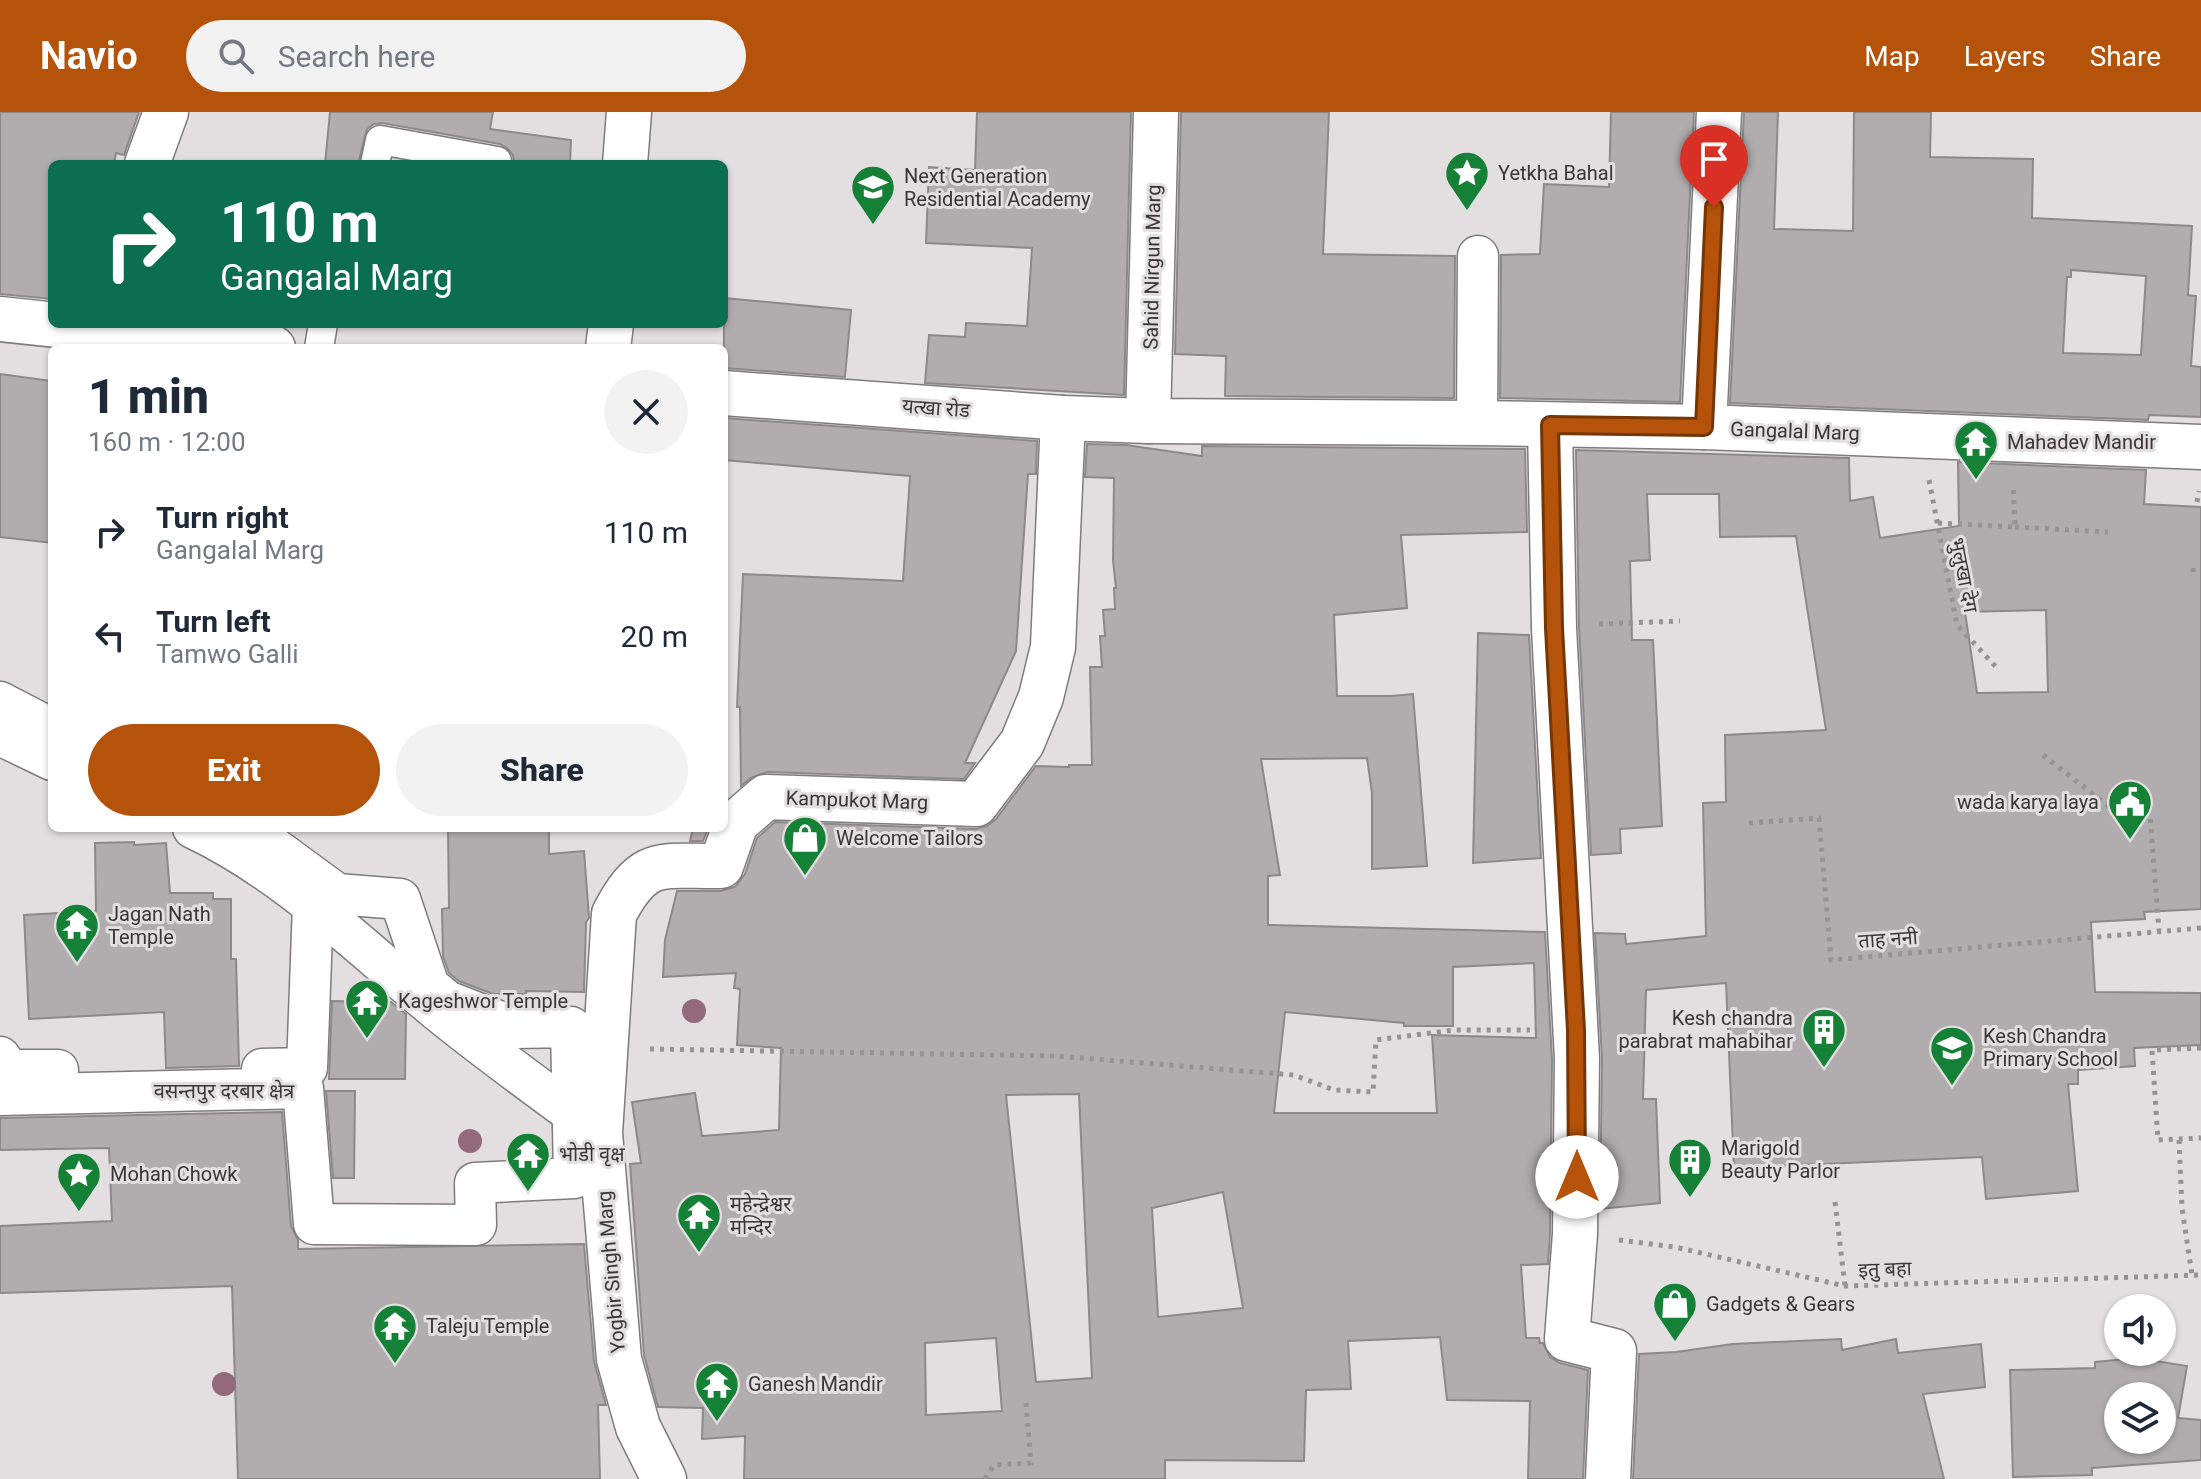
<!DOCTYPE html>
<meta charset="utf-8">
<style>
:root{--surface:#fff;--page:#f2f2f3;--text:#1f2937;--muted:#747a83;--accent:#b45309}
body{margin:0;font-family:Roboto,"Noto Sans Devanagari",sans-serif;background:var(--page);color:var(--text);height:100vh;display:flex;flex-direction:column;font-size:30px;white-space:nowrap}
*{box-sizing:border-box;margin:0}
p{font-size:26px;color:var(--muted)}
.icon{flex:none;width:44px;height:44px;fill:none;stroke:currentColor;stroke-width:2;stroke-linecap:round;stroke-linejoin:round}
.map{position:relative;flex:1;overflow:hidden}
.sheet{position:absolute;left:48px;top:232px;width:680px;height:488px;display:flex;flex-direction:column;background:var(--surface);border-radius:12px;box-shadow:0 2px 6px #0004}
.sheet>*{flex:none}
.top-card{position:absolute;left:48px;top:48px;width:680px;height:168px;border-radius:12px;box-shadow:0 2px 6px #0004;background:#0b6e4f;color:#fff;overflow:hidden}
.buttons{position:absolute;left:2104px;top:1182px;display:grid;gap:16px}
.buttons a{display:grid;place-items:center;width:72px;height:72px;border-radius:50%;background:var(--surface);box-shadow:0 2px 6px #0004;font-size:40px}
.pin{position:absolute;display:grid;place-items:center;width:68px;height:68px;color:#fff;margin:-82px -34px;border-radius:50% 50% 50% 0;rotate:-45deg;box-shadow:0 0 8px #0007}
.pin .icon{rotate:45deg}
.me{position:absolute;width:88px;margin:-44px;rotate:0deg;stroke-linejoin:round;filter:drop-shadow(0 0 6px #0008)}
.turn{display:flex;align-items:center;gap:28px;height:168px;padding:0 40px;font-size:36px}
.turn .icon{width:104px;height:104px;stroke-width:2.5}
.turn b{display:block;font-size:56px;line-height:68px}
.round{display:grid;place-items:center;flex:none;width:84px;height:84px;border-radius:42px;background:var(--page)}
.head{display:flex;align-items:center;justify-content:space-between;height:136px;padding:0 40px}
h1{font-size:48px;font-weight:800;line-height:60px}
.cta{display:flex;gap:16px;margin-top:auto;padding:16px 40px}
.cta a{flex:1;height:92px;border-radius:48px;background:var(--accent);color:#fff;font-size:32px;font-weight:800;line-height:92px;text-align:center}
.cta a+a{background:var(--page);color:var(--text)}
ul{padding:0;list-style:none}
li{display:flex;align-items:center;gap:24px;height:104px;padding:0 40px}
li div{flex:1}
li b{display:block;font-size:30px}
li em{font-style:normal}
header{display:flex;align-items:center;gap:48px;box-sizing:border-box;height:112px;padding:0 40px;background:var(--accent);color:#fff}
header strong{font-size:38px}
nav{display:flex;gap:44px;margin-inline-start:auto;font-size:28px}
.search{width:560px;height:72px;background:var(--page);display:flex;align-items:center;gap:20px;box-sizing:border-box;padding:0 28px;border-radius:44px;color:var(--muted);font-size:30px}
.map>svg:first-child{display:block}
.building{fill:#b1adae;stroke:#8d898a;stroke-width:2;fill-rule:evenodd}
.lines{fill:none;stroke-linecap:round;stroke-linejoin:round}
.service-casing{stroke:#7f7b7c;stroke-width:31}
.pedestrian-casing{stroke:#7f7b7c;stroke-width:43}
.minor-casing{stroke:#7f7b7c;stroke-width:47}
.tertiary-casing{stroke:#7f7b7c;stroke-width:47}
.path{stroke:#969394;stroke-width:5;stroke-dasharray:4 6;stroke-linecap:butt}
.service{stroke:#fff;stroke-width:28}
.pedestrian{stroke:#fff;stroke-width:40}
.minor{stroke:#fff;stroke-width:44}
.tertiary{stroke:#fff;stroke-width:44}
.tree{fill:#93697c}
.route-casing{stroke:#753606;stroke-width:20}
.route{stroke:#b45309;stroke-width:14}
.labels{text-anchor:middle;stroke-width:6;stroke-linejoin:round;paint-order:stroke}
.poi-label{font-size:20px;fill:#383636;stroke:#e3dfe0;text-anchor:start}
.street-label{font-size:20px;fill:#383636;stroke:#e3dfe0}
</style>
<header>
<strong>Navio</strong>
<div class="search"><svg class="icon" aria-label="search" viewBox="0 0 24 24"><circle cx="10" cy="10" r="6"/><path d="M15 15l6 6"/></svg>Search here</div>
<nav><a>Map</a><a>Layers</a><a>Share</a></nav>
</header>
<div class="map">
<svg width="2201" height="1367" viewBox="0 0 2201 1367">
<rect width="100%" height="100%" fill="#e3dfe0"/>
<g class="building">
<polygon points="0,0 139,0 124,43 116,41 114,52 52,52 52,187 0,182"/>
<polygon points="330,0 493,0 490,17 571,28 570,52 514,52 513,43 507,36 500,32 382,11 374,12 367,17 358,52 325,52"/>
<polygon points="977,0 1131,0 1124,283 925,271 929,223 965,225 966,211 1027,214 1032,136 926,131 929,55 975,58"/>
<polygon points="1181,0 1329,0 1323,142 1455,144 1454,286 1225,284 1226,244 1175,242"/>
<polygon points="1611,0 1694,0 1680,290 1500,286 1501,143 1540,142 1544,72 1609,75"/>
<path d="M1744,0H1778L1774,117L1853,119L1854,0H1931L1930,45L2033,47L2032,106L2192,114L2188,183L2196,184L2191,254L2201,255V305L2149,303L2148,308L1730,291ZM2071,158L2146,164L2141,243L2063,241L2067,165H2071Z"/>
<polygon points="724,186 851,198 845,265 724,256"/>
<polygon points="0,262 52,269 52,431 0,425"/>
<polygon points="724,306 1037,329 1036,362 1028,362 1016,539 965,651 975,651 964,667 767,660 751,666 741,674 740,595 737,595 743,462 903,469 910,364 724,348"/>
<path d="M1087,332L1126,333L1202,344V334L1525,337L1527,420L1401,423L1407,496L1334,503L1337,584H1391L1413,582L1427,754L1372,757V681L1367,646L1261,647L1280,763L1268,764V813L1545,820L1552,948L1550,1121L1548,1152L1521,1153L1526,1226H1539L1540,1231H1543L1550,1245L1560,1251L1588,1258L1583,1367H1528L1530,1289L1447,1288L1440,1225L1348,1229L1351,1277L1306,1278L1304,1349L1165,1348V1367H744L745,1324L702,1327L703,1296L658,1295L644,1243L630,1052L641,1051L632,990L695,981L702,1024L779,1018L781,936L737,933L740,877L734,876L736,861L663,865L665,828L677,779H721L735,775L745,762L757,726L775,710L976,717L987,714L996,707L1036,654L1069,655V653H1092L1090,555H1102L1100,524H1105L1103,498L1115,497L1114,476H1116L1113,448L1114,366L1085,365ZM1534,851L1536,926L1432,923L1437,1001H1274L1285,900L1404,911V914H1453V855ZM1079,982L1092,1266L1036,1270L1006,983ZM1223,1080L1243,1196L1158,1205L1152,1096ZM996,1226L1002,1299L926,1303L925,1231Z"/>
<path d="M1576,338L1849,346L1850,389L1873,385L1880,426L1959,414L1958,350L2146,358L2144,392L2201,395V797L2144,800L2145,807L2091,810L2095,880L2201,881V933L2134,936L2135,954L2078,958V972H2068L2078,1079L1986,1087L1982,1045L1734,1056L1726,871L1646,878L1643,987H1656L1660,1091L1600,1097L1602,947L1595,821L1625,822L1626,832L1706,824L1703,691L1726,690L1725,623L1826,618L1796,424L1720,425L1719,382H1647L1650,448L1630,449L1632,528H1653L1662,714L1620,717L1621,741L1591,743L1579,515ZM2046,498L2048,580L1977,581L1965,500Z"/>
<polygon points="1478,521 1529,523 1541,746 1473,751"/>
<polygon points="448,716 549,716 549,742 584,739 589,806 586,810 584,880 526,879 526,882 493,882 459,869 449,861 443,844 442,797 449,796"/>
<polygon points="693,716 708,716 703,729 690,729"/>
<polygon points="134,730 134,733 166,731 170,781 213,781 213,787 231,787 231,847 236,847 239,954 166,956 164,900 29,907 24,803 96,799 95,731"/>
<polygon points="332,889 391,890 406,902 405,967 329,967"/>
<polygon points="326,979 355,979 354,1066 333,1066"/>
<polygon points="282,1000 291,1114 298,1128 298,1137 584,1132 594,1249 606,1293 598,1293 600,1367 238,1367 232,1174 0,1181 0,1114 112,1109 109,1036 0,1038 0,1006"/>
<polygon points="1841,1227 1842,1238 1896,1227 1898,1241 1981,1232 1985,1275 1923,1282 1944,1367 1633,1367 1639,1242 1676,1240 1733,1232"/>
<path d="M2137,1246L2187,1254L2178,1306L2201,1308V1348L2092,1356V1363L2013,1365L2010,1258L2095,1256V1250ZM2118,1284H2162V1328H2118Z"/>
</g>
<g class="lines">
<g class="service-casing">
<g id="service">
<polyline points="375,52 380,28 497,49"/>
<polyline points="319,236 323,212"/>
</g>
</g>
<g class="pedestrian-casing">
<g id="pedestrian">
<polyline points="1477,311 1478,144"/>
<polyline points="0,590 52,617"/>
<polyline points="0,623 52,648"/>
<path d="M193,716C286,760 359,834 438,899C487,939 538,976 589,1013"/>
<polyline points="0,945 9,958 58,958"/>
<polyline points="262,957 307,956 313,793"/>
<polyline points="0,983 303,976 314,1112 476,1113 475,1071 574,1066 571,915 516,916 447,889 429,874 400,787 337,782 247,716"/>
</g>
</g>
<g class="minor-casing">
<g id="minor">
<polyline points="147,52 166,0"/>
<polyline points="1148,309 1156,0"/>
<polyline points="1550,313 1554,516 1577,947 1575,1122 1567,1227 1614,1239 1608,1367"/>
<polyline points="1704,315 1719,0"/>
<path d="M664,1367L638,1315L619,1247L600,1021L614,802C645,743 661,755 721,754L736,711L766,685L976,692L1022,631L1041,585L1053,535L1063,306"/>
</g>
</g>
<g class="tertiary-casing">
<g id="tertiary">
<polyline points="625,52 629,0"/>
<polyline points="0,207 273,236"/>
<polyline points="608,236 611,212"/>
<polyline points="724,281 1063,306 1148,309 1477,311 1704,315 2201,335"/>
</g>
</g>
<g class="path">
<polyline points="1929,368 1957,513 1996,555"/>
<polyline points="2197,390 2199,379"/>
<polyline points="1938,411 2015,415 2013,373"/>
<polyline points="2015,415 2108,420"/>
<polyline points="2193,456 2194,464"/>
<polyline points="1599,512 1680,509"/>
<polyline points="2043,643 2112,697 2150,703 2159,818"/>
<polyline points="1749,711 1819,706 1831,848 2201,816"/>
<polyline points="2201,936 2152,938 2158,1028 2201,1026"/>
<polyline points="650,937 1055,944 1294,963 1334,978 1373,980 1376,928 1455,918 1530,918"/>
<polyline points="2179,1028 2182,1096 2192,1163"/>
<polyline points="1835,1090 1845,1174"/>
<polyline points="1619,1128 1675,1135 1845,1174 2201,1163"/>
<polyline points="985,1367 994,1353 1031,1351 1026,1291"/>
</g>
<use href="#service" class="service"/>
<use href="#pedestrian" class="pedestrian"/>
<use href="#minor" class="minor"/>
<use href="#tertiary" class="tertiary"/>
</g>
<g class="tree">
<circle cx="694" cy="899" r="12"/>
<circle cx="470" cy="1029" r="12"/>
<circle cx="224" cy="1272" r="12"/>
</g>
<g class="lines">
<g class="route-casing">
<polyline id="route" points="1577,1065 1576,918 1554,516 1550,313 1704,315 1714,95"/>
</g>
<use href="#route" class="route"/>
</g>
<defs>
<g id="sight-pin" transform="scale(2.3)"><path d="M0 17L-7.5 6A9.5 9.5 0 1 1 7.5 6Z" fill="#148137" stroke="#e3dfe0"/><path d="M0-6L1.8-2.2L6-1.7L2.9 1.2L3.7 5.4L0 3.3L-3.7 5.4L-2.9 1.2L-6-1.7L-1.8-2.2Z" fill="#fff"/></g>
<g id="school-pin" transform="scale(2.3)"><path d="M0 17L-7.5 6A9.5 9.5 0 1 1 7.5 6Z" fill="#148137" stroke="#e3dfe0"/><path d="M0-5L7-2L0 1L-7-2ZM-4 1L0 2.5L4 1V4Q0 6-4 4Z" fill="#fff"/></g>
<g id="temple-pin" transform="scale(2.3)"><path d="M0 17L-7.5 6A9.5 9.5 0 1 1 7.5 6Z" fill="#148137" stroke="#e3dfe0"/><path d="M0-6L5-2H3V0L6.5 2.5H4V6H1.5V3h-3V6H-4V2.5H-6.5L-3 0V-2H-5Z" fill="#fff"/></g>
<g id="civic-pin" transform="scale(2.3)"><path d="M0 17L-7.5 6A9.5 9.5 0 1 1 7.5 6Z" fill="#148137" stroke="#e3dfe0"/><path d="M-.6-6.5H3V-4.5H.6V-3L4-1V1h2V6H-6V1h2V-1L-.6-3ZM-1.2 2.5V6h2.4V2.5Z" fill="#fff"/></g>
<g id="shop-pin" transform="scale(2.3)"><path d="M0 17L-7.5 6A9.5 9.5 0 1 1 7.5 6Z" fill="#148137" stroke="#e3dfe0"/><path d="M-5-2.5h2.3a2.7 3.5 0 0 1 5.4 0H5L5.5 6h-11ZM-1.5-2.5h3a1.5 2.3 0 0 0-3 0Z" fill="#fff"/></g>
<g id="building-pin" transform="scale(2.3)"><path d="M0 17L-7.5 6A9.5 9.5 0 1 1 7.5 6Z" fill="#148137" stroke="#e3dfe0"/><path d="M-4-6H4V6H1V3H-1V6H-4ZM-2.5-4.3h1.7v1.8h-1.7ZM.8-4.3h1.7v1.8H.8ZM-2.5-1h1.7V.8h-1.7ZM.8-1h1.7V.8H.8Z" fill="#fff"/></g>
</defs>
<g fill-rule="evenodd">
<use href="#sight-pin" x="1467" y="61"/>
<use href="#school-pin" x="873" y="75"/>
<use href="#temple-pin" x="1976" y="330"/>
<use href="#civic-pin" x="2130" y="690"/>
<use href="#shop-pin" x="805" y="726"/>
<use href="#temple-pin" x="77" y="813"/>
<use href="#temple-pin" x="367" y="889"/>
<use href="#building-pin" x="1824" y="918"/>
<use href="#school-pin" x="1952" y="936"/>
<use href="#temple-pin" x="528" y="1042"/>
<use href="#building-pin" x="1690" y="1048"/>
<use href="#sight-pin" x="79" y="1062"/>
<use href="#temple-pin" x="699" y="1103"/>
<use href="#shop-pin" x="1675" y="1192"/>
<use href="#temple-pin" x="395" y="1214"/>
<use href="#temple-pin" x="717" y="1272"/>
</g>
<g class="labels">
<g class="poi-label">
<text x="1498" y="68">Yetkha Bahal</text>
<text x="904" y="71">Next Generation<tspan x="904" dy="23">Residential Academy</tspan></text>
<text x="2007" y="337">Mahadev Mandir</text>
<text x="2099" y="697" text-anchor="end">wada karya laya</text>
<text x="836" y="733">Welcome Tailors</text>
<text x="108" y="809">Jagan Nath<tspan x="108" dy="23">Temple</tspan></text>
<text x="398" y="896">Kageshwor Temple</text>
<text x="1793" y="913" text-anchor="end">Kesh chandra<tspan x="1793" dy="23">parabrat mahabihar</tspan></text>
<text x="1983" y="931">Kesh Chandra<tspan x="1983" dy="23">Primary School</tspan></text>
<text x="1721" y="1043">Marigold<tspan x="1721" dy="23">Beauty Parlor</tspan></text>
<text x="559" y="1049">भोडी वृक्ष</text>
<text x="110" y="1069">Mohan Chowk</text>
<text x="730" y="1099">महेन्द्रेश्वर<tspan x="730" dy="23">मन्दिर</tspan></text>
<text x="1706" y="1199">Gadgets &amp; Gears</text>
<text x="426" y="1221">Taleju Temple</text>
<text x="748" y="1279">Ganesh Mandir</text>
</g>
<g class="street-label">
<text transform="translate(1152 155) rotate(-89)" y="7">Sahid Nirgun Marg</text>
<text transform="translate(936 296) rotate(4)" y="7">यत्खा रोड</text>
<text transform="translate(1795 319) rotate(2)" y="7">Gangalal Marg</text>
<text transform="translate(1964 463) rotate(79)" y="7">भुलुखा देग</text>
<text transform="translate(857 688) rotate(2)" y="7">Kampukot Marg</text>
<text transform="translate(1888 827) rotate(-4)" y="7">ताह ननी</text>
<text x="224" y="986">वसन्तपुर दरबार क्षेत्र</text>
<text transform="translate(1885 1157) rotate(-2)" y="7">इतु बहा</text>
<text transform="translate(611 1160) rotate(-95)" y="7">Yogbir Singh Marg</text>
</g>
</g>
</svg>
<div class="buttons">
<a><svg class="icon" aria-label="sound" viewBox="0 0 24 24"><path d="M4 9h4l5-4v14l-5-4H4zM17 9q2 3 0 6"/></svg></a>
<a><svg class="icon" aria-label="layers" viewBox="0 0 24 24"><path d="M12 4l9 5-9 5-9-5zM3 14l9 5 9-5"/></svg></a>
</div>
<div class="pin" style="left:1714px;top:95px;background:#d93025"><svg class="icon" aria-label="arrive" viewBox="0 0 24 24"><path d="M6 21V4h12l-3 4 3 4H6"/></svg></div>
<svg class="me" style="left:1577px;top:1065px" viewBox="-20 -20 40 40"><circle r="19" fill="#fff"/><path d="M0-13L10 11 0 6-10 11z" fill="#b45309"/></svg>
<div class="top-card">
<div class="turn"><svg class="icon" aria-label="right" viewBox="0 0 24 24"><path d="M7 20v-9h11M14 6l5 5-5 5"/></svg><div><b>110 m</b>Gangalal Marg</div></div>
</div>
<section class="sheet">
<div class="head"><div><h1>1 min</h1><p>160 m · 12:00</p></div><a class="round"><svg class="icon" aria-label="close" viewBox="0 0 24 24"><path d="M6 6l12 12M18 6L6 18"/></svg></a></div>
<ul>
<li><svg class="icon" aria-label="right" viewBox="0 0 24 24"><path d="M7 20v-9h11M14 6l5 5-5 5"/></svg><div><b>Turn right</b><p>Gangalal Marg</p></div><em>110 m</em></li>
<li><svg class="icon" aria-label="left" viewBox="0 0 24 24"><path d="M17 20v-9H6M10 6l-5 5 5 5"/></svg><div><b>Turn left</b><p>Tamwo Galli</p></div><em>20 m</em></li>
</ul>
<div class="cta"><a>Exit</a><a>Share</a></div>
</section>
</div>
